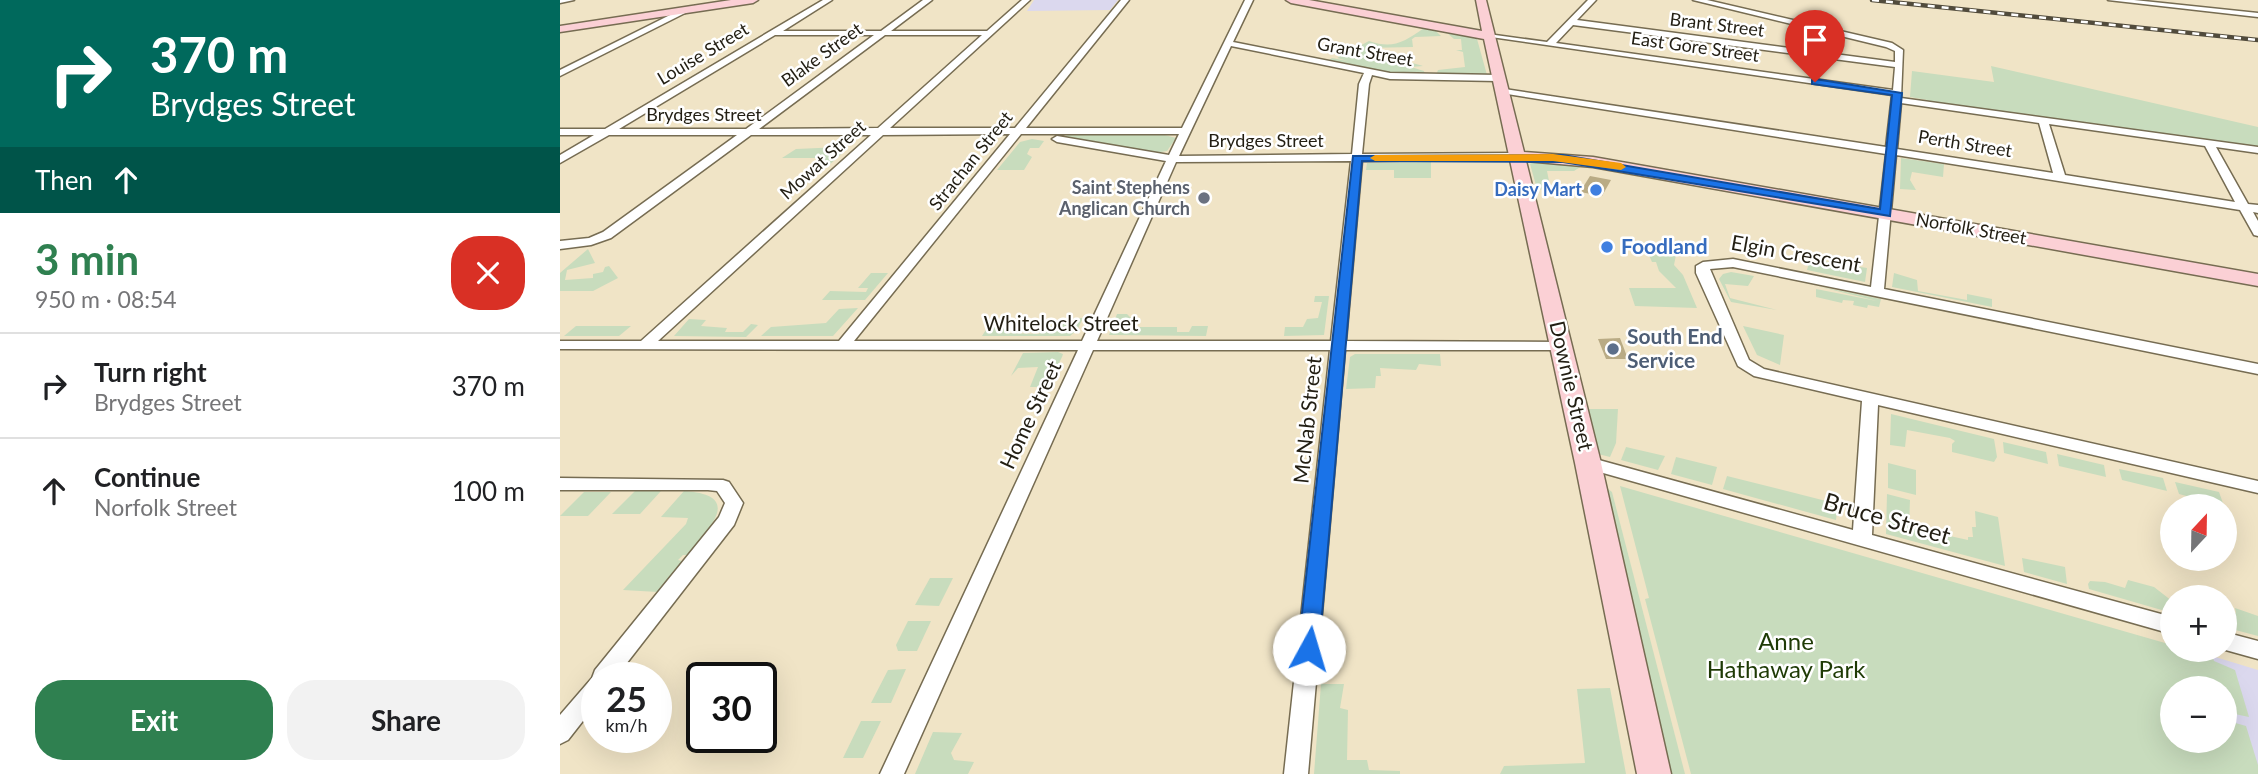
<!DOCTYPE html>
<meta charset="utf-8">
<style>
:root{--surface:#fff;--page:#f2f2f2;--text:#202124;--muted:#757577;--line:#e0e0e0;--accent:#2f8050}
body{margin:0;font-family:Lato,sans-serif;background:var(--page);color:var(--text);height:100vh;display:flex;flex-direction:column;font-size:26px;white-space:nowrap}
*{box-sizing:border-box;margin:0}
p{font-size:23px;color:var(--muted)}
.icon{flex:none;width:38px;height:38px;fill:none;stroke:currentColor;stroke-width:2;stroke-linecap:round;stroke-linejoin:round}
.map{position:relative;flex:1;overflow:hidden}
.sheet{display:flex;flex-direction:column;background:var(--surface);width:560px}
.sheet>*{flex:none}
.hud{background:#00695c;color:#fff;overflow:hidden}
.needle{width:46px;rotate:22deg}
.buttons{position:absolute;left:1600px;top:494px;display:grid;gap:14px}
.buttons a{display:grid;place-items:center;width:77px;height:77px;border-radius:50%;background:var(--surface);box-shadow:0 7px 28px #0002;font-size:35px}
.speed{position:absolute;left:21px;top:662px;display:flex;gap:14px;font-size:35px;font-weight:700;text-align:center}
.speed>*{display:grid;place-content:center;width:91px;height:91px;border-radius:50%;background:var(--surface);box-shadow:0 7px 28px #0002;line-height:1}
.speed small{font-size:18px;font-weight:400}
.speed .limit{border:4px solid #111;border-radius:10px;background:#fff;color:#111}
.pin{position:absolute;display:grid;place-items:center;width:60px;height:60px;color:#fff;margin:-72px -30px;border-radius:50% 50% 50% 0;rotate:-45deg;box-shadow:0 0 7px #0007}
.pin .icon{rotate:45deg}
.me{position:absolute;width:77px;margin:-38px;rotate:6deg;stroke-linejoin:round;filter:drop-shadow(0 0 5px #0008)}
.turn{display:flex;align-items:center;gap:24px;height:147px;padding:0 35px;font-size:32px}
.turn .icon{width:91px;height:91px;stroke-width:2.5}
.turn b{display:block;font-size:49px;line-height:60px}
.then{display:flex;align-items:center;height:66px;padding:0 35px;background:#0003;gap:14px;font-size:26px}
.round{display:grid;place-items:center;flex:none;width:74px;height:74px;border-radius:28px;background:var(--page)}
.headline{display:flex;align-items:center;justify-content:space-between;height:119px;padding:0 35px}
h1{font-size:42px;font-weight:700;line-height:52px;color:var(--accent)}
.action{display:flex;gap:14px;margin-top:auto;padding:14px 35px}
.action a{flex:1;height:80px;border-radius:28px;background:var(--accent);color:#fff;font-size:28px;font-weight:700;line-height:80px;text-align:center}
.action a+a{background:var(--page);color:var(--text)}
ul{padding:0;list-style:none}
li{display:flex;align-items:center;gap:21px;height:105px;padding:0 35px;border-top:2px solid var(--line)}
li div{flex:1}
li b{display:block;font-size:26px}
li em{font-style:normal}
main{display:flex;flex:1;min-height:0}
.map>svg:first-child{display:block}
.education{fill:#dbd8ee}
.green{fill:#c8dcbd;fill-rule:evenodd}
.building{fill:#b9ab85}
.lines{fill:none;stroke-linecap:round;stroke-linejoin:round}
.street-casing{stroke:#766c52;stroke-width:3}
.secondary-casing{stroke:#766c52;stroke-width:3}
.street{fill:#fff;fill-rule:evenodd}
.secondary{fill:#fbd0d5;fill-rule:evenodd}
.rail-casing{stroke:#514b3c;stroke-width:4.5}
.rail{stroke:#fff;stroke-width:2.5;stroke-dasharray:7;stroke-linecap:butt}
.route{fill:#1a73e8;stroke:#114b97;stroke-width:2}
.slow{fill:#f59e0b}
.shop-dot{fill:#3f7fe0;stroke:#fff;stroke-width:2.5}
.worship-dot{fill:#6b7280;stroke:#fff;stroke-width:2.5}
.service-dot{fill:#5c6f8a;stroke:#fff;stroke-width:2.5}
.labels{text-anchor:middle;stroke-width:5;stroke-linejoin:round;paint-order:stroke}
.far-street-label{font-size:18px;fill:#221e13;stroke:#fff}
.far-worship-label{font-size:18px;font-weight:bold;fill:#5b616d;stroke:#fff;text-anchor:end}
.far-shop-label{font-size:18px;font-weight:bold;fill:#366cbe;stroke:#fff;text-anchor:end}
.shop-label{font-size:21px;font-weight:bold;fill:#366cbe;stroke:#fff;text-anchor:start}
.street-label{font-size:21px;fill:#221e13;stroke:#fff}
.service-label{font-size:21px;font-weight:bold;fill:#4e5e75;stroke:#fff;text-anchor:start}
.near-street-label{font-size:24px;fill:#221e13;stroke:#fff}
.near-park-label{font-size:24px;fill:#1e3a05;stroke:#fff}
</style>
<main>
<section class="sheet">
<div class="hud">
<div class="turn"><svg class="icon" aria-label="right" viewBox="0 0 24 24"><path d="M7 20v-9h11M14 6l5 5-5 5"/></svg><div><b>370 m</b>Brydges Street</div></div>
<div class="then">Then<svg class="icon" aria-label="ahead" viewBox="0 0 24 24"><path d="M12 20V5M6 11l6-6 6 6"/></svg></div>
</div>
<div class="headline"><div><h1>3 min</h1><p>950 m · 08:54</p></div><a class="round" style="background:#d93025;color:#fff"><svg class="icon" aria-label="close" viewBox="0 0 24 24"><path d="M6 6l12 12M18 6L6 18"/></svg></a></div>
<ul>
<li><svg class="icon" aria-label="right" viewBox="0 0 24 24"><path d="M7 20v-9h11M14 6l5 5-5 5"/></svg><div><b>Turn right</b><p>Brydges Street</p></div><em>370 m</em></li>
<li><svg class="icon" aria-label="ahead" viewBox="0 0 24 24"><path d="M12 20V5M6 11l6-6 6 6"/></svg><div><b>Continue</b><p>Norfolk Street</p></div><em>100 m</em></li>
</ul>
<div class="action"><a>Exit</a><a>Share</a></div>
</section>
<div class="map">
<svg width="1698" height="774" viewBox="0 0 1698 774">
<rect width="100%" height="100%" fill="#f0e4c6"/>
<g class="education">
<polygon points="474,0 558,0 550,10 467,11"/>
<polygon points="1652,656 1698,670 1698,774 1688,774 1664,696 1664,688 1662,688"/>
</g>
<g class="green">
<path d="M864,28L876,31L881,36L855,37L845,44L852,39L853,47L806,48V55L847,56L842,60L863,66L851,67L864,71L865,75H842L769,60L772,58L788,61L777,58L809,41C832,49 843,43 864,28Z"/>
<polygon points="886,32 917,39 927,75 876,75 878,70 905,67 903,52 896,50 902,50 901,39 894,39"/>
<polygon points="1431,66 1698,127 1698,148 1369,103 1367,100 1350,97 1352,71 1434,82"/>
<polygon points="508,134 601,134 616,138 607,151 595,153 504,137"/>
<polygon points="472,139 484,141 479,148 470,148 467,154 472,157 464,170 437,170 460,142"/>
<polygon points="281,147 288,148 267,167 254,167 263,158 222,158 236,149"/>
<polygon points="1341,158 1384,164 1383,177 1352,172 1350,180 1356,190 1340,189"/>
<polygon points="871,162 871,178 834,178 834,170 806,170 807,163"/>
<polygon points="972,162 1022,166 1014,171 987,171 990,186 985,190 977,189 970,164"/>
<polygon points="1083,242 1116,255 1114,265 1123,275 1137,308 1075,306 1069,288 1116,288 1099,271 1096,262 1092,262"/>
<polygon points="28,249 35,263 7,270 5,280 33,278 33,274 43,272 45,267 49,266 58,278 33,291 0,291 0,273"/>
<polygon points="1250,259 1307,268 1305,282 1247,270"/>
<polygon points="1171,272 1194,276 1188,286 1165,284 1170,298 1217,310 1171,302 1159,279 1163,274"/>
<polygon points="311,273 328,273 305,300 262,300 270,291 306,292 308,288 298,288"/>
<polygon points="1334,273 1357,280 1358,291 1407,300 1407,294 1432,299 1432,307 1332,287"/>
<polygon points="1257,286 1321,299 1319,307 1308,305 1307,308 1293,305 1294,301 1283,300 1282,303 1256,297 1256,289 1317,301"/>
<polygon points="755,296 769,296 764,335 724,336 725,327 743,327 747,319 758,318 762,302 754,302"/>
<polygon points="298,308 273,336 201,336 211,327 266,323 279,309"/>
<polygon points="557,314 567,314 571,318 569,327 617,327 617,332 629,332 632,326 648,326 646,336 549,335"/>
<polygon points="501,318 523,318 517,330 510,336 422,336 429,325 450,325 446,333 479,334 484,326 496,326"/>
<polygon points="129,319 146,320 141,326 167,328 165,332 183,332 191,324 198,325 186,337 114,336"/>
<polygon points="16,326 71,326 59,336 4,336"/>
<polygon points="1183,326 1224,335 1220,365 1197,355"/>
<polygon points="498,352 503,354 502,357 487,387 470,387 478,367 458,368 451,376 463,353"/>
<polygon points="795,354 880,354 881,366 859,364 856,370 820,368 821,376 816,376 815,388 786,389 790,357"/>
<polygon points="1027,409 1058,409 1056,443 1050,457 1038,454"/>
<polygon points="1331,414 1434,439 1437,457 1434,462 1392,452 1392,444 1395,441 1390,438 1347,430 1345,447 1330,445"/>
<polygon points="1443,442 1486,452 1488,464 1444,453"/>
<polygon points="1066,447 1105,456 1098,470 1061,460"/>
<polygon points="1497,454 1544,465 1546,477 1499,466"/>
<polygon points="1116,457 1157,467 1152,485 1111,474"/>
<polygon points="1328,463 1356,470 1356,495 1328,488"/>
<polygon points="1559,469 1603,478 1607,491 1562,480"/>
<polygon points="1167,476 1278,504 1276,520 1163,489"/>
<polygon points="1615,482 1659,492 1664,506 1619,494"/>
<polygon points="1044,486 1052,492 1125,774 1104,774"/>
<path d="M1060,486L1612,645V649H1628L1652,656L1654,661L1675,670L1689,717L1670,713L1672,722L1686,726L1698,765V774H1131L1085,599L1089,598ZM1612,688H1664V740H1612Z"/>
<polygon points="75,491 101,491 80,514 52,514"/>
<path d="M124,491C185,495 149,528 127,555H123L118,560L122,561L98,592L63,590L126,524L128,518L101,517Z"/>
<polygon points="24,492 51,492 28,516 0,516"/>
<polygon points="1327,494 1350,500 1349,527 1408,540 1408,537 1413,537 1412,527 1416,527 1415,511 1438,517 1445,566 1326,534"/>
<polygon points="1462,558 1505,567 1507,584 1464,572"/>
<polygon points="370,578 393,578 379,606 355,605"/>
<polygon points="1568,580 1594,587 1612,601 1612,613 1529,589 1528,584 1530,581 1545,582 1565,588"/>
<polygon points="1675,608 1698,616 1698,636 1664,627 1664,610 1676,613"/>
<polygon points="348,621 371,621 357,651 338,651 336,645"/>
<polygon points="346,669 331,703 311,703 328,670"/>
<polygon points="761,684 784,684 780,708 788,710 787,760 807,760 809,770 840,771 840,774 754,774"/>
<polygon points="1050,688 1066,774 940,774 944,766 1025,763 1017,689"/>
<polygon points="301,721 321,721 303,758 283,758"/>
<polygon points="373,732 402,733 391,753 394,760 414,762 408,774 355,774"/>
</g>
<g class="building">
<polygon points="1030,176 1051,180 1042,196 1020,192"/>
<polygon points="1060,338 1068,359 1046,359 1038,339"/>
</g>
<g class="lines">
<g class="street-casing">
<g id="street">
<polygon points="0,0 14,0 0,3"/>
<path d="M263,0H272L223,31H321L363,0H372L331,31H427L462,0H470L330,128H455L561,0H569L466,128H622L685,0H693L673,42L830,73L938,75L943,78L938,81L830,79L812,75L809,84L802,154L958,153L963,156L958,159L802,161L786,341L1001,342L1008,346L1001,350H785L748,774H724L770,350H533L344,774H320L518,350L0,349V341H81L311,135H191L51,238L31,245L0,249V241L29,238L43,232L177,135H49L0,163V155L34,135H0V129H45ZM215,35H314L186,129H59ZM325,35H422L318,128L199,129ZM671,46L804,73L799,84L792,154L619,156ZM450,134L279,341H98L323,135ZM461,134H619L609,155L497,136L492,139L497,142L606,161L522,341H294ZM791,161L771,341H537L616,162Z"/>
<path d="M1028,0H1036L1017,20L1335,62V51L1326,47L1133,0H1147L1332,43L1343,50L1341,98L1698,147V153L1656,147L1688,204L1698,205V213L1693,212L1698,221V236L1694,235L1680,210L1336,155L1324,289L1698,364V374L1173,267L1150,269L1189,360L1204,369L1698,481V493L1318,405L1312,535L1612,617V634L1022,467L1019,463L1022,459L1028,457L1293,530L1302,401L1194,376L1178,366L1136,273V266L1143,262L1173,259L1311,287L1326,154L941,93L938,92V88L1326,147L1332,95L924,36L928,34L987,42ZM1013,25L1335,67L1333,90L996,43ZM1341,103L1479,123L1493,173L1337,149ZM1489,124L1645,146L1675,202L1505,175Z"/>
<polygon points="1548,0 1574,0 1698,13 1698,17"/>
<polygon points="124,8 131,10 0,76 0,70"/>
<polygon points="0,478 163,480 169,482 183,503 174,525 56,677 37,677 37,703 8,740 0,744 0,715 32,678 35,670 159,517 165,503 157,491 148,490 0,490"/>
<polygon points="1664,632 1698,641 1698,659 1662,649"/>
</g>
</g>
<g class="secondary-casing">
<g id="secondary">
<polygon points="171,0 198,0 193,3 0,32 0,26"/>
<polygon points="726,0 749,0 922,31 916,0 926,0 964,152 1033,157 1698,274 1698,286 1033,167 966,161 1041,463 1111,774 1077,774 1015,463 924,39 731,3"/>
</g>
</g>
<use href="#street" class="street"/>
<use href="#secondary" class="secondary"/>
<g class="rail-casing">
<polyline id="rail" points="1312,0 1698,40"/>
</g>
<use href="#rail" class="rail"/>
</g>
<polygon class="route" points="1255,79 1342,93 1330,216 1003,162 802,161 759,649 756,655 749,658 741,655 738,649 793,156 1003,155 1320,209 1332,95 1252,84 1252,80"/>
<polygon class="slow" points="993,154 1061,163 1066,167 1061,170 993,161 815,161 810,158 815,155"/>
<g class="shop-dot">
<circle cx="1036" cy="190" r="7"/>
<circle cx="1047" cy="247" r="7"/>
</g>
<circle class="worship-dot" cx="644" cy="198" r="7"/>
<circle class="service-dot" cx="1053" cy="349" r="7"/>
<g class="labels">
<g class="far-street-label">
<text transform="translate(1157 25) rotate(7)" y="6">Brant Street</text>
<text transform="translate(1135 47) rotate(8)" y="6">East Gore Street</text>
<text transform="translate(805 52) rotate(10)" y="6">Grant Street</text>
<text transform="translate(143 54) rotate(-31)" y="6">Louise Street</text>
<text transform="translate(262 55) rotate(-36)" y="6">Blake Street</text>
<text x="144" y="121">Brydges Street</text>
<text x="706" y="147">Brydges Street</text>
<text transform="translate(1405 144) rotate(9)" y="6">Perth Street</text>
<text transform="translate(263 160) rotate(-42)" y="6">Mowat Street</text>
<text transform="translate(411 161) rotate(-51)" y="6">Strachan Street</text>
<text transform="translate(1411 229) rotate(10)" y="6">Norfolk Street</text>
</g>
<g class="far-worship-label">
<text x="630" y="194">Saint Stephens<tspan x="630" dy="21">Anglican Church</tspan></text>
</g>
<g class="far-shop-label">
<text x="1022" y="196">Daisy Mart</text>
</g>
<g class="shop-label">
<text x="1061" y="254">Foodland</text>
</g>
<g class="street-label">
<text transform="translate(1236 254) rotate(10)" y="7">Elgin Crescent</text>
<text x="501" y="331">Whitelock Street</text>
<text transform="translate(1011 386) rotate(77)" y="7">Downie Street</text>
<text transform="translate(471 415) rotate(-65)" y="7">Home Street</text>
<text transform="translate(748 420) rotate(-84)" y="7">McNab Street</text>
</g>
<g class="service-label">
<text x="1067" y="344">South End<tspan x="1067" dy="24">Service</tspan></text>
</g>
<g class="near-street-label">
<text transform="translate(1327 519) rotate(16)" y="8">Bruce Street</text>
</g>
<g class="near-park-label">
<text x="1226" y="650">Anne<tspan x="1226" dy="28">Hathaway Park</tspan></text>
</g>
</g>
</svg>
<div class="buttons">
<a><svg class="needle" viewBox="-14 -14 28 28"><path d="M0-13l5 13h-10z" fill="#e53935"/><path d="M0 13l5-13h-10z" fill="#757577"/></svg></a>
<a>+</a>
<a>−</a>
</div>
<div class="speed"><div>25<small>km/h</small></div><div class="limit">30</div></div>
<div class="pin" style="left:1255px;top:82px;background:#d93025"><svg class="icon" aria-label="arrive" viewBox="0 0 24 24"><path d="M6 21V4h12l-3 4 3 4H6"/></svg></div>
<svg class="me" style="left:749px;top:649px" viewBox="-20 -20 40 40"><circle r="19" fill="#fff"/><path d="M0-13L10 11 0 6-10 11z" fill="#1a73e8"/></svg>
</div>
</main>
